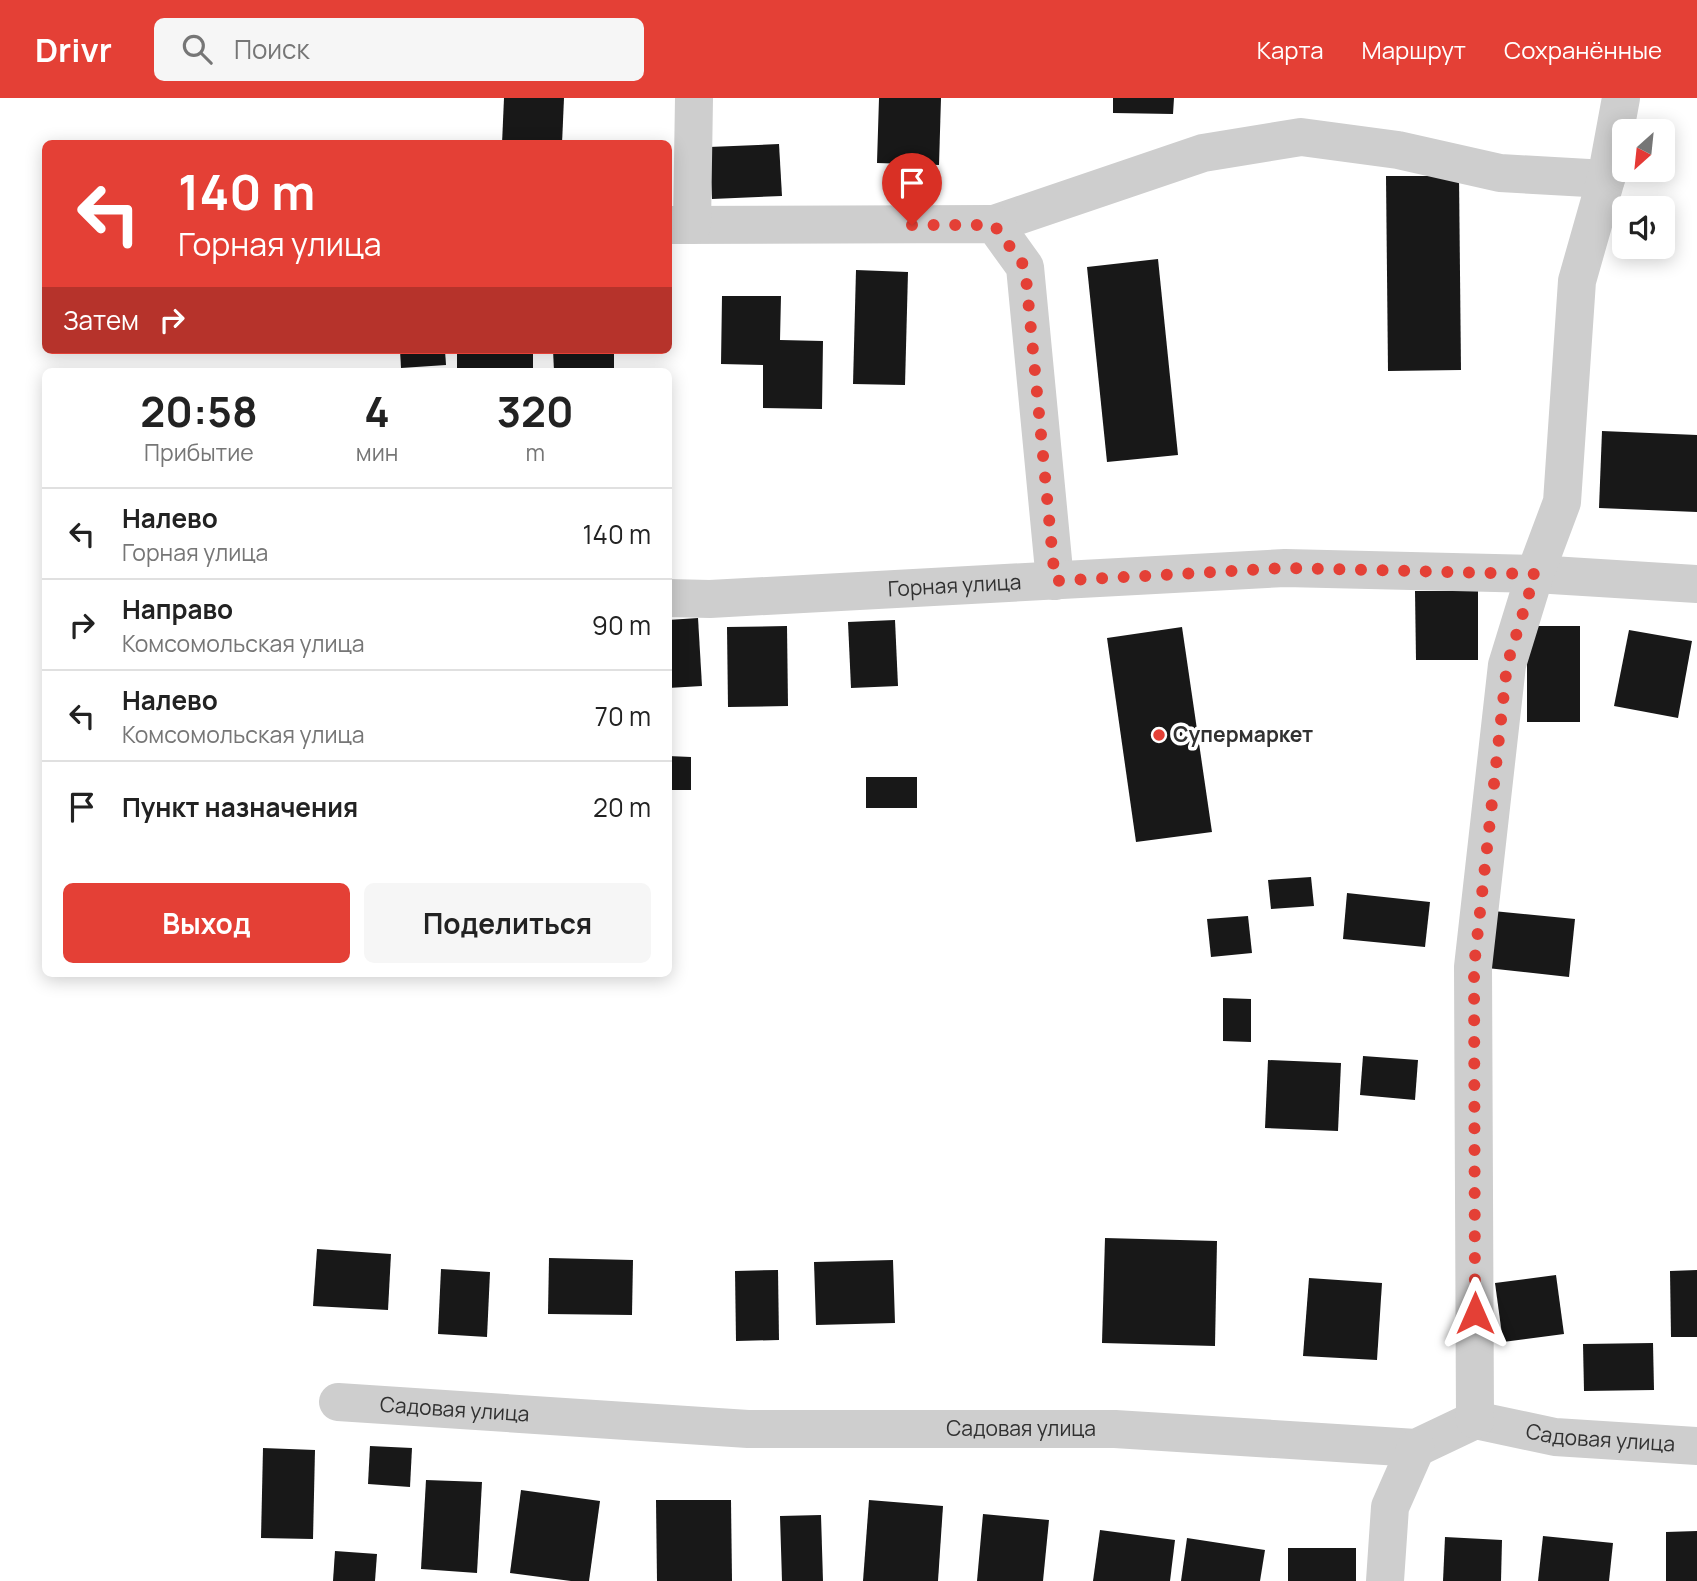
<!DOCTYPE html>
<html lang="ru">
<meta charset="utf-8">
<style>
:root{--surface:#fff;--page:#f6f6f6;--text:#222;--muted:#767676;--line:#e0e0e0;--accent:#e44036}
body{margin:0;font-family:Manrope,sans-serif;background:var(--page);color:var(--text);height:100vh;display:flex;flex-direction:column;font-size:26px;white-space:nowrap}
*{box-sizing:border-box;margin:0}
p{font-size:23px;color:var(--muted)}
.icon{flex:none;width:38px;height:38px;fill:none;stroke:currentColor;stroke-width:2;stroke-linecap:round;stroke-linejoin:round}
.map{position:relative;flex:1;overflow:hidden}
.panel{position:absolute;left:42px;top:270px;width:630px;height:609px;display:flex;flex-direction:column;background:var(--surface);border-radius:10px;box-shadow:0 4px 18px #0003}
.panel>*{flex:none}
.guide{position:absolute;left:42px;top:42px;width:630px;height:214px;border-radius:10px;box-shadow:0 4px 18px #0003;background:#e44036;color:#fff;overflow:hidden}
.needle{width:46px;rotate:207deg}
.buttons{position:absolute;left:1612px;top:21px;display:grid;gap:14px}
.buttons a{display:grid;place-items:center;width:63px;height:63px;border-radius:10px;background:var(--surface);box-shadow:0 4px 18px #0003;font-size:35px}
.pin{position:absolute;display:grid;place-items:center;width:60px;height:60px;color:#fff;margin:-72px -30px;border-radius:50% 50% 50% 0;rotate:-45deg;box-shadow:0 0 7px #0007}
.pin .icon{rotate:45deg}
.me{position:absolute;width:77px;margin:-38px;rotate:0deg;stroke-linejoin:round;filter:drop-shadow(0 0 5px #0008)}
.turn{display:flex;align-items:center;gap:24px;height:147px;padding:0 21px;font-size:32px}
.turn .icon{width:91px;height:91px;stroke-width:2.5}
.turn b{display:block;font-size:49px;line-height:60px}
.then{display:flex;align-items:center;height:66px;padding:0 21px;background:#0003;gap:14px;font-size:26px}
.eta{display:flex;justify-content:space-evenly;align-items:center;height:119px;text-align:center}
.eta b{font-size:42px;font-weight:700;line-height:49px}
.button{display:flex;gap:14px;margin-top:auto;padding:14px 21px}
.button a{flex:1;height:80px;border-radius:10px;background:var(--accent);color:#fff;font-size:28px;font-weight:700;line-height:80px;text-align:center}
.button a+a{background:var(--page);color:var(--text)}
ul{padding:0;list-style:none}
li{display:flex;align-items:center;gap:21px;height:91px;padding:0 21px;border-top:2px solid var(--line)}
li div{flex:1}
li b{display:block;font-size:26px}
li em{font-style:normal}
header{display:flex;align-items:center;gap:42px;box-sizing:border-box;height:98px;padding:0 35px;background:var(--accent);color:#fff}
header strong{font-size:33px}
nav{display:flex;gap:38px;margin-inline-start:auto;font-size:24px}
.search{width:490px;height:63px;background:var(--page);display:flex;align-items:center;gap:18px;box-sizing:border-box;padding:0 24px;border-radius:10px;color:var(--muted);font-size:26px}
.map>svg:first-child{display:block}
.building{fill:#181818}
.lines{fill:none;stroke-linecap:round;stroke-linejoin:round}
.minor{stroke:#cecece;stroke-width:38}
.route{stroke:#e44036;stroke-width:12;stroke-dasharray:0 21.6}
.poi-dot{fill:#e44036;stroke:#fff;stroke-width:2.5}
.labels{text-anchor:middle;stroke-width:7;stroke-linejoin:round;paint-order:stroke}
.street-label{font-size:21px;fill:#313131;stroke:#fff}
.poi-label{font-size:21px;font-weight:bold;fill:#313131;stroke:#fff;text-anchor:start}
</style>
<header>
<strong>Drivr</strong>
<div class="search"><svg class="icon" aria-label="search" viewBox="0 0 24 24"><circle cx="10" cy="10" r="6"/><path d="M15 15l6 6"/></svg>Поиск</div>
<nav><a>Карта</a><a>Маршрут</a><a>Сохранённые</a></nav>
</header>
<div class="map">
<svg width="1697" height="1483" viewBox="0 0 1697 1483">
<rect width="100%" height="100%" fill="#fff"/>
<g class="building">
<polygon points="504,0 564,0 562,46 502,46"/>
<polygon points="879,0 941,0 939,67 877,65"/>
<polygon points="1113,0 1174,0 1173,16 1113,15"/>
<polygon points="779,46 782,98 712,101 709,49"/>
<polygon points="1386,78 1459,78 1461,272 1388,273"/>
<polygon points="1158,161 1178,357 1107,364 1087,169"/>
<polygon points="856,172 908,174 905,287 853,286"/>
<polygon points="722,198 781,198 780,242 823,243 822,311 763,310 763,267 721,266"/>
<polygon points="400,252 445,252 446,267 401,270"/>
<rect x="457" y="252" width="76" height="21"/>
<polygon points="553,252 614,252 614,273 554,273"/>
<polygon points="1602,333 1697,337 1697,414 1599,410"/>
<polygon points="1415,493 1478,493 1478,562 1416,562"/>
<polygon points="698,520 702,588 668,590 668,522"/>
<polygon points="895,522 898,588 851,590 848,524"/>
<polygon points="787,528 788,608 728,609 727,529"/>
<rect x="1527" y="528" width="53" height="96"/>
<polygon points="1182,529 1212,734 1136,744 1107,540"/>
<polygon points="1629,532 1692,543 1678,620 1614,608"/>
<polygon points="668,658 691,659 691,692 668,692"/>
<rect x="866" y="679" width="51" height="31"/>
<polygon points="1311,779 1314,808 1271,811 1268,782"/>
<polygon points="1347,795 1430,804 1425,849 1343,841"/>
<polygon points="1493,813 1575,821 1569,879 1487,870"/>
<polygon points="1248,818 1252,855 1211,859 1207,821"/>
<polygon points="1223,900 1251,901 1251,944 1223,943"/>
<polygon points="1363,958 1418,962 1415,1002 1360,997"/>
<polygon points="1268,962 1341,965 1338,1033 1265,1030"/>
<polygon points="1105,1140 1217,1143 1215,1248 1102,1245"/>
<polygon points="317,1151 391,1156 388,1212 313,1208"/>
<polygon points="549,1160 633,1162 632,1217 548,1216"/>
<polygon points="893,1162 895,1225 816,1227 814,1164"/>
<polygon points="441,1171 490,1174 487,1239 438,1236"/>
<polygon points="778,1172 779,1242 736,1243 735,1173"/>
<polygon points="1697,1172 1697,1239 1671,1239 1670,1173"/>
<polygon points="1556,1177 1564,1236 1503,1244 1495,1185"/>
<polygon points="1309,1180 1382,1185 1377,1262 1303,1258"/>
<polygon points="1653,1245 1654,1292 1584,1293 1583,1246"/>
<polygon points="370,1348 412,1350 410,1389 368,1386"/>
<polygon points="263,1350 315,1352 313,1441 261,1440"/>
<polygon points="426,1382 482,1384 477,1475 421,1471"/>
<polygon points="521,1392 600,1403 589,1483 571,1483 510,1475"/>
<polygon points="656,1402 731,1402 732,1483 657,1483"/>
<polygon points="869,1402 943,1408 938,1483 863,1483"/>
<polygon points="983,1416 1049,1422 1043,1483 977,1483"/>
<polygon points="821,1417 823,1483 782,1483 780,1418"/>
<polygon points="1100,1432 1175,1442 1170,1483 1093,1483"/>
<polygon points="1697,1433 1697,1483 1666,1483 1666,1434"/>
<polygon points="1543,1438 1613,1445 1609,1483 1538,1483"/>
<polygon points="1445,1439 1502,1442 1501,1483 1443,1483"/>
<polygon points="1187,1440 1265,1452 1260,1483 1181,1483"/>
<rect x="1288" y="1450" width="68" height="33"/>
<polygon points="335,1453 377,1456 375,1483 333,1483"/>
</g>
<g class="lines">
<g class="minor">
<polyline points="994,126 1203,55 1301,39 1398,52 1500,75 1606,81"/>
<polyline points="668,127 994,126 1025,169 1055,483"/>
<polyline points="692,127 694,0"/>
<path id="s1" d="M668,500L710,501L1285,470L1535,476L1697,486"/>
<path id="s2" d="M338,1304L748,1331H1115L1416,1350L1475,1322L1555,1339L1697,1348"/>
<polyline points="1475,1322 1473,869 1507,567 1535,476 1562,404 1577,183 1606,81 1621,0"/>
<polyline points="1385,1483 1390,1409 1416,1350"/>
</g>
</g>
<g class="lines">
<polyline class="route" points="912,127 994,127 1025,169 1055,483 1285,470 1535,476 1507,567 1474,869 1475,1215"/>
</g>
<circle class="poi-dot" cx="1159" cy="637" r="7"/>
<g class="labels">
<g class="street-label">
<text dy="7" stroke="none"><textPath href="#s1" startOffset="287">Горная улица</textPath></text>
<text dy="7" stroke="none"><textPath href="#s2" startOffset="117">Садовая улица</textPath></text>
<text dy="7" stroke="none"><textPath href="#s2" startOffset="684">Садовая улица</textPath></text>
<text dy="7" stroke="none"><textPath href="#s2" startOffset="1272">Садовая улица</textPath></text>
</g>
<g class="poi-label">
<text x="1173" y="644">Супермаркет</text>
</g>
</g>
</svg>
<div class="buttons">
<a><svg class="needle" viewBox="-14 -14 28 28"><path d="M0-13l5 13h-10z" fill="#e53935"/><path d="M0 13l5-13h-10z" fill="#767676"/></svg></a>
<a><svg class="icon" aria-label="sound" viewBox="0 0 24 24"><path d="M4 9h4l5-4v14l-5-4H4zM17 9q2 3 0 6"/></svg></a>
</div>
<div class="pin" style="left:912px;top:127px;background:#d93025"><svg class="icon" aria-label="arrive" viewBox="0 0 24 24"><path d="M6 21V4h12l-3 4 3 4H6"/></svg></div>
<svg class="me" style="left:1475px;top:1215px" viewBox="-20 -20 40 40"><path d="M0-17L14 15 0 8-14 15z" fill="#e44036" stroke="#fff" stroke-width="4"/></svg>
<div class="guide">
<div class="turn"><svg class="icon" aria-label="left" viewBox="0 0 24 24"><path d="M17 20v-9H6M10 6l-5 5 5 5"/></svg><div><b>140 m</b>Горная улица</div></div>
<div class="then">Затем<svg class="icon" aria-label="right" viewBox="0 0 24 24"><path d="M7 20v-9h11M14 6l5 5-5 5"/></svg></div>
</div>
<section class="panel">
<div class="eta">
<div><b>20:58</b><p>Прибытие</p></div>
<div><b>4</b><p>мин</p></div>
<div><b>320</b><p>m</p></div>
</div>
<ul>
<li><svg class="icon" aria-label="left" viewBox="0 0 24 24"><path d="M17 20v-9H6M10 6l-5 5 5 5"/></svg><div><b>Налево</b><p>Горная улица</p></div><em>140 m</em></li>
<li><svg class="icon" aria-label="right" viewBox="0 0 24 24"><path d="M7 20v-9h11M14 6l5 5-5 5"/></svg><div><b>Направо</b><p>Комсомольская улица</p></div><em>90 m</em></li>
<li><svg class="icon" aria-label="left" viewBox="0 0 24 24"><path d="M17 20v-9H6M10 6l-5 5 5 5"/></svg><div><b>Налево</b><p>Комсомольская улица</p></div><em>70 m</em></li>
<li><svg class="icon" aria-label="arrive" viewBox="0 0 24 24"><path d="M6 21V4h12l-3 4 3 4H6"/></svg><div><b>Пункт назначения</b></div><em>20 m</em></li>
</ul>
<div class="button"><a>Выход</a><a>Поделиться</a></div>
</section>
</div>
